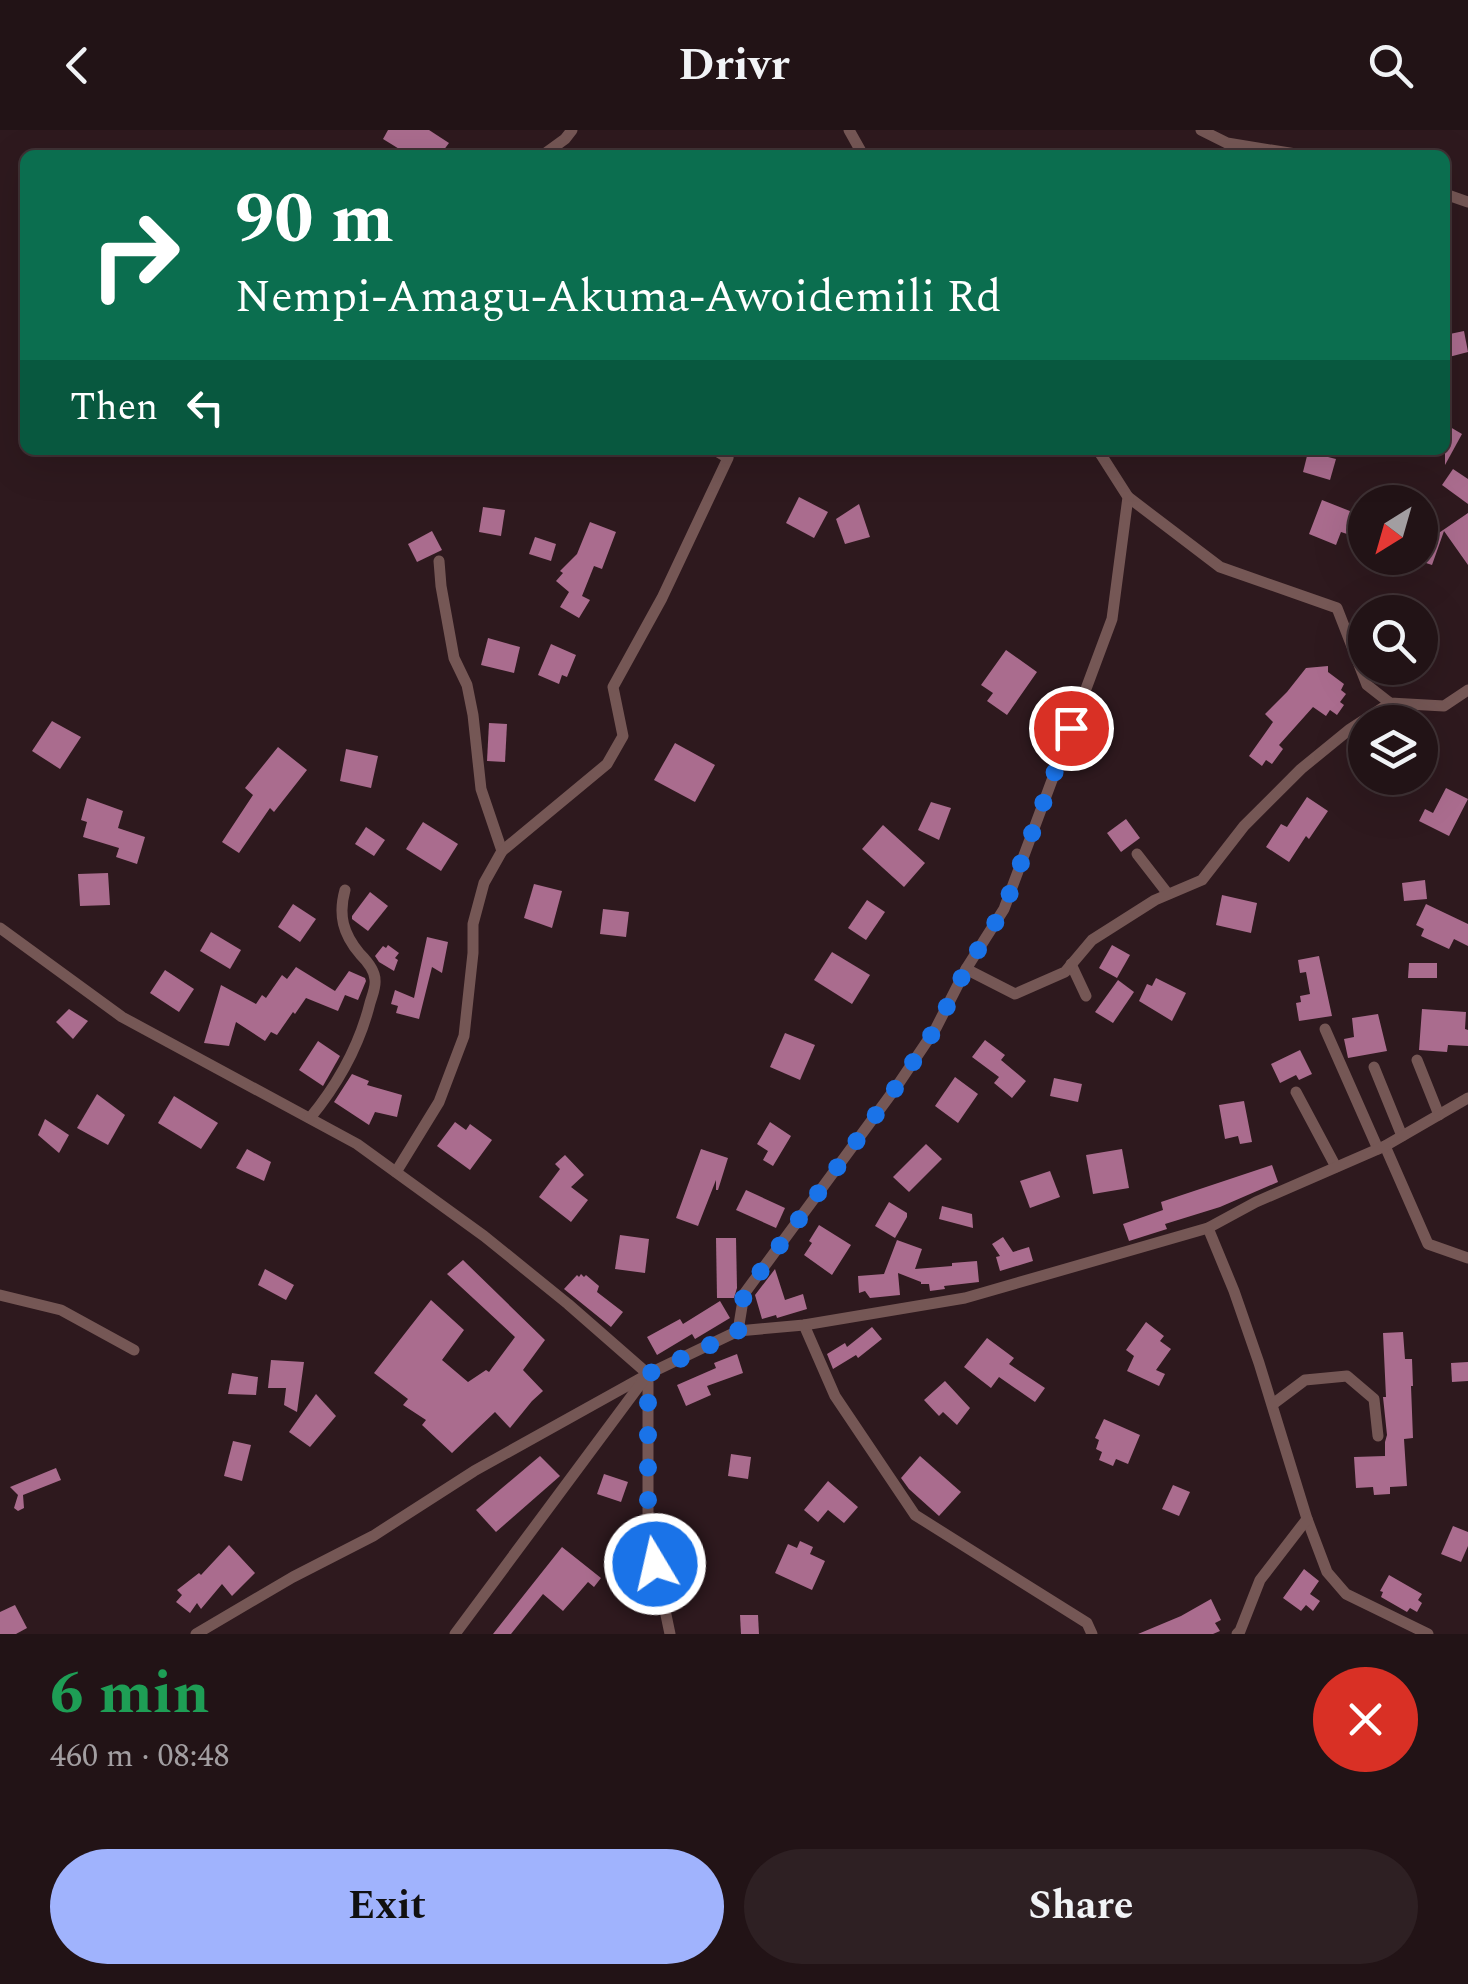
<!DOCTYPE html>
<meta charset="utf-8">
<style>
:root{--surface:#221316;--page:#2e2023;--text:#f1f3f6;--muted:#a29ea1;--line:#3f3235;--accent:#a0b3fd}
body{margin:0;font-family:Spectral,serif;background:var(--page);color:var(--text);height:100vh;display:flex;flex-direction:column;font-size:38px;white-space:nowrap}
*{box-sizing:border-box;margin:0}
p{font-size:32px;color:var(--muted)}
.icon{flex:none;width:55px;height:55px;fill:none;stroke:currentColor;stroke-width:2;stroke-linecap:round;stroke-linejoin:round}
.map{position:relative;height:1504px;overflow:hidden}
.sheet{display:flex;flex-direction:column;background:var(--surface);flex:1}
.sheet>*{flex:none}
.top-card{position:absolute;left:20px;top:20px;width:1430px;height:305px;border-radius:15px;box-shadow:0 10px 40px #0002,0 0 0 2px var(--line);background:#0b6e4f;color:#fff;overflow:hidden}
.needle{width:65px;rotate:217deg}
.fabs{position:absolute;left:1348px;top:355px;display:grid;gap:20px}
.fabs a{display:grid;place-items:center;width:90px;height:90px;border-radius:50%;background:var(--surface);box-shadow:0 10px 40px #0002,0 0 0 2px var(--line);font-size:50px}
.pin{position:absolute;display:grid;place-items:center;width:85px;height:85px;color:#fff;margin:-42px;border:5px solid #fff;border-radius:50%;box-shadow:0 2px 10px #0007}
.me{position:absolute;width:110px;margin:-55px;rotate:351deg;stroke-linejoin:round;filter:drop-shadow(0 0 8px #0008)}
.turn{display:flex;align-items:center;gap:35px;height:210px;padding:0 50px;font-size:45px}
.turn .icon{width:130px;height:130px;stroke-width:2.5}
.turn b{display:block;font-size:70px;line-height:85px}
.then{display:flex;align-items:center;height:95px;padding:0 50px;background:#0003;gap:20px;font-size:38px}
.round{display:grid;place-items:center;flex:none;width:105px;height:105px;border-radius:52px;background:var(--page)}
.overview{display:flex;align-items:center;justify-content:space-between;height:170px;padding:0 50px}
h1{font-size:60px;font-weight:700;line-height:75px;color:#1e9e55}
.cta{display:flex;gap:20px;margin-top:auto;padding:20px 50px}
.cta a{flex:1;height:115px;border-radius:60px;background:var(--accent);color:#111;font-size:40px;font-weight:700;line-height:115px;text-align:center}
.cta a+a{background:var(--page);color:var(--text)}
header{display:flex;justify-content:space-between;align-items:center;height:130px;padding:0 50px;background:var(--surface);font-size:45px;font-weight:700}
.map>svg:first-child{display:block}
.building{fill:#aa6c8e}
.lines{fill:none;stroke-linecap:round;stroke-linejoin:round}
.street{stroke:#755755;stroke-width:11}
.route{stroke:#1a73e8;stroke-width:18;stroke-dasharray:0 32.4}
</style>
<header><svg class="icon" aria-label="back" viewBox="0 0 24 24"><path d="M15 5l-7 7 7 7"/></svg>Drivr<svg class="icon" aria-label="search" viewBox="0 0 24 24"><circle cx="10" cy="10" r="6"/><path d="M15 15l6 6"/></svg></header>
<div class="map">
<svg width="1468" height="1504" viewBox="0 0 1468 1504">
<rect width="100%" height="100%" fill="#2e191e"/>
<g class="building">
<polygon points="388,0 429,0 449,13 440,25 409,25 383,9"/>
<polygon points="1464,201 1468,222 1445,228 1445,205"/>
<polygon points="1445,294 1462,304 1445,335"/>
<polygon points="1308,322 1336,329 1330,350 1303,342"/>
<polygon points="1453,339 1468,349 1468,374 1442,355"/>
<polygon points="799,367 828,382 814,408 786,393"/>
<polygon points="1322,370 1365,387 1365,410 1341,402 1336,415 1309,404"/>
<polygon points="859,374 870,407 845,414 836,389"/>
<polygon points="483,377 505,380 501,406 479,402"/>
<polygon points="1468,383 1468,435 1444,401 1432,435 1420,431 1420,406 1430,409"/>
<polygon points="590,392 616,402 602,439 594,436 582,466 590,470 579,488 560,477 569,462 556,451 563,443 560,441 577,424"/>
<polygon points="432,401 442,420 417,432 408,414"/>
<polygon points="535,407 556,414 551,431 529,424"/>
<polygon points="488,508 520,517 514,543 481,535"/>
<polygon points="551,514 576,525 567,547 562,545 559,554 538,545"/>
<polygon points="1006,520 1037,542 1007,585 987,571 993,563 981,555"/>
<polygon points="1328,536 1328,542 1344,554 1341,560 1346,564 1340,572 1344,575 1337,585 1330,580 1326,586 1313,577 1279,615 1283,619 1272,634 1266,630 1262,636 1249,626 1273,592 1265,584 1287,562 1306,538"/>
<polygon points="52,591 81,607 60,639 32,621"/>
<polygon points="489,593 507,594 505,632 487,631"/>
<polygon points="675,613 715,635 695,672 654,650"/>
<polygon points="278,617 307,640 274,682 270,678 239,723 222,712 253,665 245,658"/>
<polygon points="346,619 378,626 371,658 340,651"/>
<polygon points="1446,658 1468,669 1449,706 1419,691 1425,679 1433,683"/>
<polygon points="1307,667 1328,681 1309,709 1306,706 1289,732 1266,717 1281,694 1287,697"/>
<polygon points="87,668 123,681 118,698 145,707 137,734 116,727 119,718 83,707 87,692 81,690"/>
<polygon points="931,672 951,678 939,710 918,700"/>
<polygon points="1126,689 1140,708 1121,722 1107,703"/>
<polygon points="423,692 458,714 441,741 406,719"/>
<polygon points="883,695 925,733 904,757 862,719"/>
<polygon points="366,697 385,710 374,726 355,714"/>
<polygon points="108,743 110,775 80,776 78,744"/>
<polygon points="1425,750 1427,769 1404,771 1402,753"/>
<polygon points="534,754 562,761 552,798 524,788"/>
<polygon points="370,762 388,776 368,801 352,789 352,786"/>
<polygon points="1222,765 1257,773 1251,803 1216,795"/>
<polygon points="867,770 885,782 866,810 848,798"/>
<polygon points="293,774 316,789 300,812 278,797"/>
<polygon points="1426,774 1468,794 1468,816 1454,809 1449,819 1421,806 1424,799 1416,795"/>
<polygon points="603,779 629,782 626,807 600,804"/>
<polygon points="211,802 241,820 230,839 200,821"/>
<polygon points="427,807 448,812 442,843 432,837 419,889 396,883 398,876 391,874 395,860 414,868"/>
<polygon points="388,815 399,823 395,828 398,830 394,841 379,832 375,826 383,816 386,818"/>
<polygon points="1112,815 1130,825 1117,848 1099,838"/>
<polygon points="832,822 870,845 852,874 814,850"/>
<polygon points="1319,826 1332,886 1299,891 1296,873 1301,872 1300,866 1310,864 1306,842 1300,843 1298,830"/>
<polygon points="1409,833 1437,833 1437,848 1408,848"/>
<polygon points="296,837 335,861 349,841 365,848 366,851 358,870 345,865 338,881 306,868 295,884 293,882 277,905 271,902 265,911 236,892 229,916 204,913 221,855 256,874 262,865 266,868 282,845 287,849"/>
<polygon points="165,840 194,859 179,882 150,863"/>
<polygon points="1156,848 1186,863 1172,891 1139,871 1147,854 1152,856"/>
<polygon points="1118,850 1134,862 1113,893 1095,882"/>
<polygon points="69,879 88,891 73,909 56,892"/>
<polygon points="1422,879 1466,882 1465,899 1468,900 1468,916 1448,915 1447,922 1419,920"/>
<polygon points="1378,884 1387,921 1348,928 1344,909 1354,907 1352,888"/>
<polygon points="785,903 815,915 800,950 770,937"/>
<polygon points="985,910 1005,925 1001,930 1026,951 1012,968 994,953 999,947 972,927"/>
<polygon points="318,911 340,926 323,956 299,940"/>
<polygon points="1300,920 1312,944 1299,950 1296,945 1280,953 1271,934"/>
<polygon points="352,944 369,951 367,955 402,965 397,987 375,982 369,995 334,972"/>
<polygon points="955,947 978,964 958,993 935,976"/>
<polygon points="1054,948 1082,954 1078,972 1050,966"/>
<polygon points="97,964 125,985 108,1015 77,998"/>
<polygon points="174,966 218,993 201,1019 158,993"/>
<polygon points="1244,971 1252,1012 1240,1014 1238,1006 1225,1009 1219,975"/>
<polygon points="45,989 69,1005 59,1023 38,1005"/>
<polygon points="455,992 466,1000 470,994 492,1010 470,1040 437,1016"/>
<polygon points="770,992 791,1006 773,1036 763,1030 768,1021 757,1014"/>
<polygon points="926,1014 942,1029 909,1062 893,1047"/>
<polygon points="247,1019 271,1032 264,1051 236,1038"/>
<polygon points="701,1019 728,1028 718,1060 716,1060 716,1050 698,1096 676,1088"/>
<polygon points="1122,1019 1129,1058 1093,1064 1086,1025"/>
<polygon points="565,1025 584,1045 571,1057 588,1070 571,1092 539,1067 560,1039 555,1034"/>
<polygon points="1272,1035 1278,1052 1220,1077 1165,1094 1167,1099 1129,1111 1123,1094 1163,1080 1161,1072"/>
<polygon points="1050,1041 1060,1067 1030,1078 1020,1051"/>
<polygon points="746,1060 785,1078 776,1098 736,1080"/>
<polygon points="889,1072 907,1083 907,1087 895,1108 875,1096"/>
<polygon points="942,1076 972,1084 973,1098 939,1089"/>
<polygon points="819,1095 851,1115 832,1145 804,1125 812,1113 809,1111"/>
<polygon points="620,1105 649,1109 645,1143 615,1139"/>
<polygon points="1003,1107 1013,1122 1029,1117 1033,1131 1000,1141 996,1127 1000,1126 992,1114"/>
<polygon points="716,1108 736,1108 737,1158 734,1168 717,1168"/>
<polygon points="897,1110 922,1119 915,1139 952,1136 952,1133 977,1131 979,1152 944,1156 945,1159 930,1161 929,1154 921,1154 921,1152 898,1143 900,1165 870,1168 865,1161 859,1163 858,1146 884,1144"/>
<polygon points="463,1130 545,1210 523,1240 543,1261 532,1271 510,1298 495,1282 452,1323 422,1295 426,1290 403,1275 408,1269 374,1243 431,1170 464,1200 442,1230 468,1252 486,1240 489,1242 515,1207 447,1144"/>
<polygon points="265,1139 294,1155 286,1170 258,1155"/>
<polygon points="775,1139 785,1170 803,1164 807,1179 777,1188 776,1185 762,1189 755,1165"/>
<polygon points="581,1144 584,1147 586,1145 599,1156 597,1162 623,1182 611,1197 564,1159 577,1145 579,1147"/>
<polygon points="720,1171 730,1188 695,1209 692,1204 657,1225 647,1207 680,1189 683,1194"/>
<polygon points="1146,1192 1164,1206 1160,1211 1171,1219 1156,1240 1165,1244 1159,1256 1127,1241 1134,1226 1126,1220"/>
<polygon points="872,1197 882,1209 858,1228 856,1225 833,1239 827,1224 845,1213 847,1217"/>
<polygon points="1403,1202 1405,1229 1412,1229 1413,1256 1411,1256 1413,1308 1404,1309 1407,1356 1390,1357 1390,1364 1374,1365 1373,1357 1356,1358 1354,1327 1385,1326 1385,1312 1387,1305 1383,1267 1386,1267 1383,1203"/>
<polygon points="987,1208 1014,1228 1009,1234 1045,1258 1035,1272 999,1247 991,1258 964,1237"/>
<polygon points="737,1224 743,1243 707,1256 711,1265 686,1276 677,1255 716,1238 714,1233"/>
<polygon points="271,1230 304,1232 297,1282 284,1275 286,1258 268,1258"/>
<polygon points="1468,1232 1468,1251 1452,1252 1451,1233"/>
<polygon points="232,1243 258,1247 256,1265 228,1264"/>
<polygon points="945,1251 970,1278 957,1295 943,1282 939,1286 924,1270"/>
<polygon points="316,1264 336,1286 310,1317 289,1302"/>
<polygon points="1104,1289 1140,1305 1128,1334 1116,1329 1113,1336 1099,1330 1102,1322 1096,1319 1099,1310 1095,1308"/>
<polygon points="233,1311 251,1315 242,1351 224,1346"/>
<polygon points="731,1324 751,1327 748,1349 728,1346"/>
<polygon points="540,1326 560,1346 496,1402 476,1380"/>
<polygon points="920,1326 961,1362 939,1386 909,1359 901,1348"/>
<polygon points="56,1338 61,1350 23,1365 24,1378 18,1381 14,1378 18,1365 10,1357"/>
<polygon points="604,1344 628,1352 621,1372 597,1364"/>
<polygon points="828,1351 858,1377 844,1393 828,1380 818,1392 804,1380"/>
<polygon points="1173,1355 1190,1362 1179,1386 1162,1379"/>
<polygon points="1453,1396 1468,1402 1468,1416 1461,1432 1441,1424"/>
<polygon points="800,1411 813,1417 810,1424 825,1431 812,1460 775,1443 788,1414 797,1418"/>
<polygon points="229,1415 255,1443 232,1466 222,1454 201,1479 197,1473 190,1483 176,1472 182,1465 177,1460 199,1443 201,1445"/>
<polygon points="562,1417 601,1448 594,1457 588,1452 563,1481 543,1464 511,1504 493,1504"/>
<polygon points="1304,1439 1319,1451 1310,1464 1320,1471 1313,1481 1306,1475 1301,1481 1283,1468"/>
<polygon points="1389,1445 1422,1464 1418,1470 1422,1473 1417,1482 1410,1478 1407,1482 1381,1467 1383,1462 1380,1461"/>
<polygon points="1211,1469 1221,1490 1215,1493 1220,1501 1213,1504 1138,1504 1181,1486"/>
<polygon points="15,1475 27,1498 16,1504 0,1504 0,1482"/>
<polygon points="740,1485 758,1485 759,1504 741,1504"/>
</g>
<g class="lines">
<g class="street">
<polyline points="849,0 863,25"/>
<polyline points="1201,0 1227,13 1302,25"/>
<polyline points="543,25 565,9 572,0"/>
<polyline points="1445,64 1468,72"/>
<polyline points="1128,367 1220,437 1337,478 1367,555 1390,573 1444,576 1468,560"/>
<polyline points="439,431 441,456 454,528 467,555 473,585 481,659 502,721"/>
<polyline points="1137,724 1168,764"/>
<polyline points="0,798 122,887 357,1014 484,1106 568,1174 648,1244 648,1399 670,1504"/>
<polyline points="1071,834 1086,866"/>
<polyline points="966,839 1015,864 1065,842 1092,810 1155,770 1202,750 1244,696 1301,639 1350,599 1390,573"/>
<polyline points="1325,899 1378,1019"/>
<polyline points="1417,930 1439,985"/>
<polyline points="1374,937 1402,1006"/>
<polyline points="1296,962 1336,1037"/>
<path d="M310,988C338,954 359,917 370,873C372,866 376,857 375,850C375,840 367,831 360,824C343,804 338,785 345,760"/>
<polyline points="1385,1016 1428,1114 1468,1128"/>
<polyline points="396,1042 439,972 464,906 473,823 473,794 484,753 502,721 607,634 623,606 613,557 662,468 728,328 715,320"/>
<polyline points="1208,1098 1234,1161 1259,1233 1307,1389 1327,1442 1346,1464 1428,1504"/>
<polyline points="0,1165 61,1180 134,1220"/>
<polyline points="804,1195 835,1266 915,1385 1087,1493 1092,1504"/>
<polyline points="738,1201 744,1164 897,956 936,898 966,839 1004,779 1112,489 1128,367 1098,320"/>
<polyline points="1273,1274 1305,1250 1347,1246 1374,1269 1378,1306"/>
<polyline points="196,1504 293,1447 373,1406 474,1341 643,1247"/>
<polyline points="455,1504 648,1244 738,1201 804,1195 965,1168 1208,1098 1256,1072 1385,1016 1468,968"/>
<polyline points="1237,1504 1240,1501 1260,1450 1307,1389"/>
</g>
</g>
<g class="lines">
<polyline class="route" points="655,1434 648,1400 648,1244 738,1202 744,1164 897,956 936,898 966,839 1004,779 1071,598"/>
</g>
</svg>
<div class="fabs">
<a><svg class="needle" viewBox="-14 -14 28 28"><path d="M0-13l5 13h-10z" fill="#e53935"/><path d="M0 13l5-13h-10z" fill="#a29ea1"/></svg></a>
<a><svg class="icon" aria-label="search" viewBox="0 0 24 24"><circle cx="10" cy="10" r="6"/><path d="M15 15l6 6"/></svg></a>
<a><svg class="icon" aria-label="layers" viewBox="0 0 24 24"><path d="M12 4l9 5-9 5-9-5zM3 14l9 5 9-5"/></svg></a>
</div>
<div class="pin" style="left:1071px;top:598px;background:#d93025"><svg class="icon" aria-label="arrive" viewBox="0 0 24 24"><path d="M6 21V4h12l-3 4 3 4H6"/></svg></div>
<svg class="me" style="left:655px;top:1434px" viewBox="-20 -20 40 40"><circle r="17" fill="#1a73e8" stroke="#fff" stroke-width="3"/><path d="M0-11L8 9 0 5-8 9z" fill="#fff"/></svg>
<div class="top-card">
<div class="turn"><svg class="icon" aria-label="right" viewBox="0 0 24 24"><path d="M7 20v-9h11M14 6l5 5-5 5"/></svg><div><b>90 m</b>Nempi-Amagu-Akuma-Awoidemili Rd</div></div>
<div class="then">Then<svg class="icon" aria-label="left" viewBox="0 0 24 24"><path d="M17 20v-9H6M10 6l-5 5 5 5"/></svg></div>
</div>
</div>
<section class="sheet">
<div class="overview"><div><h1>6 min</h1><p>460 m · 08:48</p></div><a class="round" style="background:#d93025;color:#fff"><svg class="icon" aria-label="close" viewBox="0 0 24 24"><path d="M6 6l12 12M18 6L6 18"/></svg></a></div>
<div class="cta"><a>Exit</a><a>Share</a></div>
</section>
